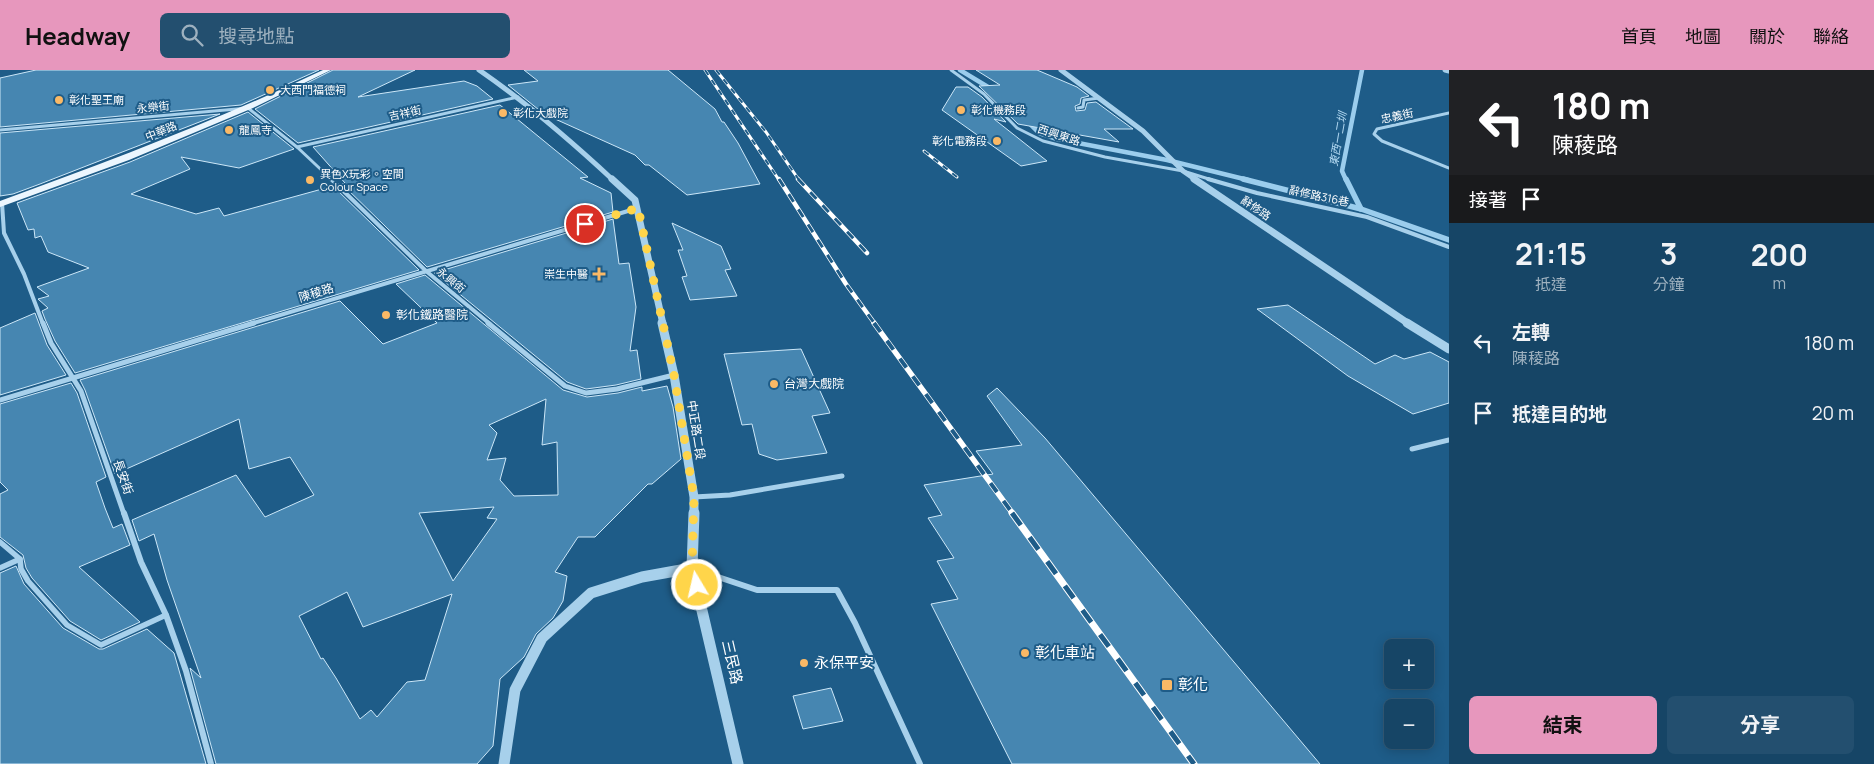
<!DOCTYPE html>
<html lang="zh-TW">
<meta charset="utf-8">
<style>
:root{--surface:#164566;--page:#234f6f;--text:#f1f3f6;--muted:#9eb1bf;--line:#355d7a;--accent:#e797bd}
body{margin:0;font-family:Manrope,"Noto Sans TC",sans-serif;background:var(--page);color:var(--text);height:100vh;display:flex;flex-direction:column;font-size:19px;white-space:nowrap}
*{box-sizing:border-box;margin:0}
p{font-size:16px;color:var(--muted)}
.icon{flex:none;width:28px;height:28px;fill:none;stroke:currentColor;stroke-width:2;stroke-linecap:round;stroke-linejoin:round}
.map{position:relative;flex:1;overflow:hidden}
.details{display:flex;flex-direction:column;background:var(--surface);width:425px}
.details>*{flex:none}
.top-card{background:#202124;color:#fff;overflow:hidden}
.buttons{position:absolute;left:1384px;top:569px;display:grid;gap:10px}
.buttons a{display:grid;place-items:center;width:50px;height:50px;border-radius:8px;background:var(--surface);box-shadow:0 2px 12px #0003,0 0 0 1px var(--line);font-size:25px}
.pin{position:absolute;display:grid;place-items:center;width:42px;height:42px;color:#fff;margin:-21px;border:2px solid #fff;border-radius:50%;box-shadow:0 1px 5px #0007}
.me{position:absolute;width:55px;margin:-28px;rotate:351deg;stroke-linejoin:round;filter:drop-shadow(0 0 4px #0008)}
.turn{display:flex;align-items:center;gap:18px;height:105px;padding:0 20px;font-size:22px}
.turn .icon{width:65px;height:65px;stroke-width:2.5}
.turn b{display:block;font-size:35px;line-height:42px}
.then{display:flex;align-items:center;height:48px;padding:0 20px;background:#0003;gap:10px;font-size:19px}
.eta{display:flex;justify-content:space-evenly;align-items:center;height:85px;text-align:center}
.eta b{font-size:30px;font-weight:700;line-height:35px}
.button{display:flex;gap:10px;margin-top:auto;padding:10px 20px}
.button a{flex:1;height:58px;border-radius:8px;background:var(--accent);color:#111;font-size:20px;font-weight:700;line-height:58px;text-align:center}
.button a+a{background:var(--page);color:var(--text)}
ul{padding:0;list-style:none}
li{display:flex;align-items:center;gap:15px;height:70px;padding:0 20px}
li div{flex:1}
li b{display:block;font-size:19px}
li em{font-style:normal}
header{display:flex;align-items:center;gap:30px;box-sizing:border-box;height:70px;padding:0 25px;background:var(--accent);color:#111}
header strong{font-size:24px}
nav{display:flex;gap:28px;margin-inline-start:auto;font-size:18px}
.search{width:350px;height:45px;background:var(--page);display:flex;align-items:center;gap:12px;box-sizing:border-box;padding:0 18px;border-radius:8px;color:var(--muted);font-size:19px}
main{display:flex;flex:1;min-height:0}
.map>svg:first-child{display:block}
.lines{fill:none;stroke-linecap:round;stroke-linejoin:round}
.stream-far1{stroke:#9bcded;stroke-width:4.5}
.stream{stroke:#9bcded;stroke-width:5.5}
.building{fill:#4686b1;stroke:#cce7f8;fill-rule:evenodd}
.pedestrian{stroke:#a7d0eb;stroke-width:5.5}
.minor-far3{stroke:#a7d0eb;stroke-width:3}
.minor-far2{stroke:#a7d0eb;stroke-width:4}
.minor-far1{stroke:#a7d0eb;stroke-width:5}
.minor{stroke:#a7d0eb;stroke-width:6}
.tertiary-far3{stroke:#a7d0eb;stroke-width:5}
.tertiary-far2{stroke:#a7d0eb;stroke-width:7}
.tertiary-far1{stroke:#a7d0eb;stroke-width:9}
.tertiary{stroke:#a7d0eb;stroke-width:11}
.primary{fill:#ecf6fe;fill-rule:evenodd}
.rail-far3-casing{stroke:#fff;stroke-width:3}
.rail-far2-casing{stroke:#fff;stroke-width:4.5}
.rail-far1-casing{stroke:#fff;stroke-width:5.5}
.rail-casing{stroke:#fff;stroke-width:7}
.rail-far3{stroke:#1e5c88;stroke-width:2;stroke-dasharray:6;stroke-linecap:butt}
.rail-far2{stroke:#1e5c88;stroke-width:3;stroke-dasharray:9;stroke-linecap:butt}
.rail-far1{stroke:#1e5c88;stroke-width:4;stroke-dasharray:11;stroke-linecap:butt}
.rail{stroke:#1e5c88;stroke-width:5;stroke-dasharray:15;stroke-linecap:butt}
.route{stroke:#ffd54a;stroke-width:9;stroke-dasharray:0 16.2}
.poi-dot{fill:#fab966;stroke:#1e5c88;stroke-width:2}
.labels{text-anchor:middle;stroke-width:4;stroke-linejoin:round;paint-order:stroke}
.far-poi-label{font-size:11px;fill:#fff;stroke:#1e5c88;text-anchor:start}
.far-street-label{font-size:11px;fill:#fff;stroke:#1e5c88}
.far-water-label{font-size:11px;font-style:italic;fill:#b3d9f2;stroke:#1e5c88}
.street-label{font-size:12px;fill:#fff;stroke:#1e5c88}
.poi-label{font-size:12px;fill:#fff;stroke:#1e5c88;text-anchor:start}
.near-poi-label{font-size:15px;fill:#fff;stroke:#1e5c88;text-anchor:start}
.near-street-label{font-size:15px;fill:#fff;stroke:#1e5c88}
</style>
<header>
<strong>Headway</strong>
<div class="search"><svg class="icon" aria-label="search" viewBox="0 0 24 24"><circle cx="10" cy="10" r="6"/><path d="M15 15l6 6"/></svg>搜尋地點</div>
<nav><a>首頁</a><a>地圖</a><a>關於</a><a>聯絡</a></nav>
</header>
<main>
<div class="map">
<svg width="1449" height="694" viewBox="0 0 1449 694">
<rect width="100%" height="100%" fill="#1e5c88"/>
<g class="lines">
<g class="stream-far1">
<polyline points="960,0 993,20"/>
<polyline points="1026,50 1039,63 1057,69 1167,90 1248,110"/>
<polyline points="1346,110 1342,101 1362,0"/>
</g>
<g class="stream">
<polyline points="1243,109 1361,139 1449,170"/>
<polyline points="1346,109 1361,139"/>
</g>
</g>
<g class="building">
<polygon points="36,0 319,0 241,35 0,57 0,8"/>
<polygon points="333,0 415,0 358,27 464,11 477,16 493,29 298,73 255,39"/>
<polygon points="524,0 668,0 715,39 722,52 724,52 738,73 760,114 687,125 649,95 645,95 635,85 544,44 508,15 538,11"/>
<polygon points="976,0 1037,0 1077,17 1089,26 1081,28 1080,34 1075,36 1076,41 1085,40 1087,33 1096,32 1133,59 1104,59 1119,72 1018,54 979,16 1000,15"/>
<polygon points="956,17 968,17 982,27 1006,52 994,49 1047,91 1021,96 942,40"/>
<polygon points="500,35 588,107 580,108 611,123 613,142 427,197 342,114 345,113 313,77"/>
<polygon points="248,42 294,79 239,98 181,87 190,99 131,124 196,144 219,138 224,146 333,116 419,200 75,303 55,271 45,249 42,241 48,238 38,229 49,226 37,217 89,198 48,182 41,166 35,168 34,159 28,160 17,133 130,92"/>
<polygon points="220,44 40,114 13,124 0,126 0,63"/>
<polygon points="613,149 619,194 629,193 636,237 630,281 637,280 641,309 616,315 586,319 567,312 434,203"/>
<polygon points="672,153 721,176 731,199 725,200 737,226 690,230 682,207 687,206 678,180 683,180"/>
<path d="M425,205L563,320L587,327L618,323L642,317V321L667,316L673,337L681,389L652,414H648L595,467H578L555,502L567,506L563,531L553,548L536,564L524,587L500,609L493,676L477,694H216L190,598L201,608L167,510L154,464L139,471L132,450L236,405L265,447L314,425L290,387L249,399L239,349L115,404L85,320L80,310L340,231L383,274L437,253L396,214ZM546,329L542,375L557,372L558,425L514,426L500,410L506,388L487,390L497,363L489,355ZM494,437L487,448L497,449L453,511L419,443ZM347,522L363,557L452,524L425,610L407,612L377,647L371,640L360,649L336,608L323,588L321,589L299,546Z"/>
<polygon points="1288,235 1375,294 1395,285 1404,289 1430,282 1449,292 1449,333 1413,344 1348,306 1257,239"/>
<polygon points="35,243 47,275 66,305 0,325 0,258"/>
<polygon points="801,279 830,343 812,346 827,383 777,390 759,384 752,354 742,355 724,284"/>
<polygon points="71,313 77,323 106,407 96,412 105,438 113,458 122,454 130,475 79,497 140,552 101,570 70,551 32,508 26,498 23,485 0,467 0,424 8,420 0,412 0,334"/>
<polygon points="997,318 1045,368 1320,694 1012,694 931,534 958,529 937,491 954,488 928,448 942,445 924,415 993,404 976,381 1022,375 987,326"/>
<polygon points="16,496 24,514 63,558 99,579 103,579 147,559 174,583 206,694 0,694 0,503"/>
<polygon points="831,618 843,651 803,659 793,626"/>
</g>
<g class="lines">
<g class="pedestrian">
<polyline points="0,472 20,489 21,499 28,511 67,555 101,575 166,545"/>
<polyline points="0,498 20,489"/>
</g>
<g class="minor-far3">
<polyline points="951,0 984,24 1017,58 1043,71 1105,87 1183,101 1212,110"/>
<polyline points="1078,38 1083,37 1084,30 1099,28"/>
<polyline points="1449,43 1377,59 1374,64 1382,71 1449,98"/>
<polyline points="0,60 248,38 297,77 332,110"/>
<polyline points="297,77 518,27"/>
</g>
<g class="minor-far2">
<polyline points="331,109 426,201 490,254"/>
<polyline points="1208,109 1257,123 1367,147 1449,177"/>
<polyline points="0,134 2,133 4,163 24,204 43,254"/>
<polyline points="250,254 638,138"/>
</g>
<g class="minor-far1">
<polyline points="43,253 51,273 81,321 124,444"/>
<polyline points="488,253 565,316 586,323 617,319 674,305"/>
<polyline points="0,330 254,253"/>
<polyline points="1412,379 1449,370"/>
<polyline points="694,427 730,425 842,406"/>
</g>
<g class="minor">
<polyline points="124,443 141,492 166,545 186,601 211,694"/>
<polyline points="694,499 757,520 837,520 855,553 920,694"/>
</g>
<g class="tertiary-far3">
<path d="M479,0C527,33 570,70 613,110"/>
<polyline points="1061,0 1143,61 1183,101 1196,110"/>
<polyline points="1445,0 1449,1"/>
</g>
<g class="tertiary-far2">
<polyline points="612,109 635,130 663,254"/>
<polyline points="1194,109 1409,254"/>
</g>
<g class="tertiary-far1">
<polyline points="662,253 674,305 694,427 694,444"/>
<polyline points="1407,253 1449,279"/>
</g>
<g class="tertiary">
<polyline points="694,443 692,498 738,694"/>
<polyline points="504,694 515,620 542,568 591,523 642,507 692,498"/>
</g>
<path class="primary" d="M323,0H331L253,38L129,90L0,137V131C110,91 218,50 323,0Z"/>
<g class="rail-far3-casing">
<g id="rail-far3">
<polyline points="705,0 779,110"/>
<polyline points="716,0 766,62 799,110"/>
<polyline points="924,81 957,107"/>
</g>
</g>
<g class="rail-far2-casing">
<g id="rail-far2">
<polyline points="779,109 846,214 875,254"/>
<polyline points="798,109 867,183"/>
</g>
</g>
<g class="rail-far1-casing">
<polyline id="rail-far1" points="874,253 1013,444"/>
</g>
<g class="rail-casing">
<polyline id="rail" points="1012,443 1194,694"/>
</g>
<use href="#rail-far3" class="rail-far3"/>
<use href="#rail-far2" class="rail-far2"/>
<use href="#rail-far1" class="rail-far1"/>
<use href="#rail" class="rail"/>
</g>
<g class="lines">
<polyline class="route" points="585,154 638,138 674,305 694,428 692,498 697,515"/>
</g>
<g class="poi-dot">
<circle cx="270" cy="20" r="5"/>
<circle cx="59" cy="30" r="5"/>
<circle cx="961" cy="40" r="5"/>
<circle cx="503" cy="43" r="5"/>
<circle cx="229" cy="60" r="5"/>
<circle cx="997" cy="71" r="5"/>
<circle cx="310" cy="110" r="5"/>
<path d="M596.5 196.5h5v5h5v5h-5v5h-5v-5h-5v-5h5z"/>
<circle cx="386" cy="245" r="5"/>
<circle cx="774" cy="314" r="5"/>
<circle cx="1025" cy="583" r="5"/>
<circle cx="804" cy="593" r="5"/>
<rect x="1161" y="609" width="12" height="12" rx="2.5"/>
</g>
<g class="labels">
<g class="far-poi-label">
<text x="280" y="24">大西門福德祠</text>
<text x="69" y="34">彰化聖王廟</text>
<text x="971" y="44">彰化機務段</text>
<text x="513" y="47">彰化大戲院</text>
<text x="239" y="64">龍鳳寺</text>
<text x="987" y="75" text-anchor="end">彰化電務段</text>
<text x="320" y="108">異色X玩彩。空間<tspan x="320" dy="13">Colour Space</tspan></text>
<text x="588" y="208" text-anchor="end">崇生中醫</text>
</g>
<g class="far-street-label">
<text transform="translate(153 37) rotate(-6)" y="4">永樂街</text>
<text transform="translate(405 43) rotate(-13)" y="4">吉祥街</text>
<text transform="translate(1397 46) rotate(-12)" y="4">忠義街</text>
<text transform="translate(161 61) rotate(-22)" y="4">中華路</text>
<text transform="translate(1059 65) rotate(18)" y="4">西興東路</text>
<text transform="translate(1319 126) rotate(12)" y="4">辭修路316巷</text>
<text transform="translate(1256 138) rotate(34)" y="4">辭修路</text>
<text transform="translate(451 210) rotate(39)" y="4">永興街</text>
</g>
<g class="far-water-label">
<text transform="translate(1338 69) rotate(-80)" y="4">東西一二圳</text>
</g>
<g class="street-label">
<text transform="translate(316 223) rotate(-17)" y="4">陳稜路</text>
<text transform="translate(696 360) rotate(81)" y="4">中正路二段</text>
<text transform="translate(123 407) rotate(71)" y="4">長安街</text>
</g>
<g class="poi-label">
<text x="396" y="249">彰化鐵路醫院</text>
<text x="784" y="318">台灣大戲院</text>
</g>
<g class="near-poi-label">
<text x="1035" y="588">彰化車站</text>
<text x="814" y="598">永保平安</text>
<text x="1178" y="620">彰化</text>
</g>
<g class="near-street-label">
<text transform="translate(732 592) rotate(77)" y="5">三民路</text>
</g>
</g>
</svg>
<div class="buttons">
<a>+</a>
<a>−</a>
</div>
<div class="pin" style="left:585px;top:154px;background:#d93025"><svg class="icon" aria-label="arrive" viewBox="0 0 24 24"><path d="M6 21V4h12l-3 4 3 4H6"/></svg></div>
<svg class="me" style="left:697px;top:515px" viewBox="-20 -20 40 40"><circle r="17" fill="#ffd54a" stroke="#fff" stroke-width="3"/><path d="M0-11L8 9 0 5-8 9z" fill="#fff"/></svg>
</div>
<section class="details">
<div class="top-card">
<div class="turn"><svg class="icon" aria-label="left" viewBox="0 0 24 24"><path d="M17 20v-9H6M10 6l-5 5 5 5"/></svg><div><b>180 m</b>陳稜路</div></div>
<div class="then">接著<svg class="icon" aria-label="arrive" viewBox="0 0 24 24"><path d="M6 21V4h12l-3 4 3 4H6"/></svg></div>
</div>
<div class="eta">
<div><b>21:15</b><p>抵達</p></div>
<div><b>3</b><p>分鐘</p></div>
<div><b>200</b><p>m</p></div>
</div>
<ul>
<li><svg class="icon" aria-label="left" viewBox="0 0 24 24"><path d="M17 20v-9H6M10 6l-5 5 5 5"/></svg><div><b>左轉</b><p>陳稜路</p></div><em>180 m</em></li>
<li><svg class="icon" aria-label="arrive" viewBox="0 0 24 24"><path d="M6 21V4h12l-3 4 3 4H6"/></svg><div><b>抵達目的地</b></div><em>20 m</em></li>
</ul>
<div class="button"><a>結束</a><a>分享</a></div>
</section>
</main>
